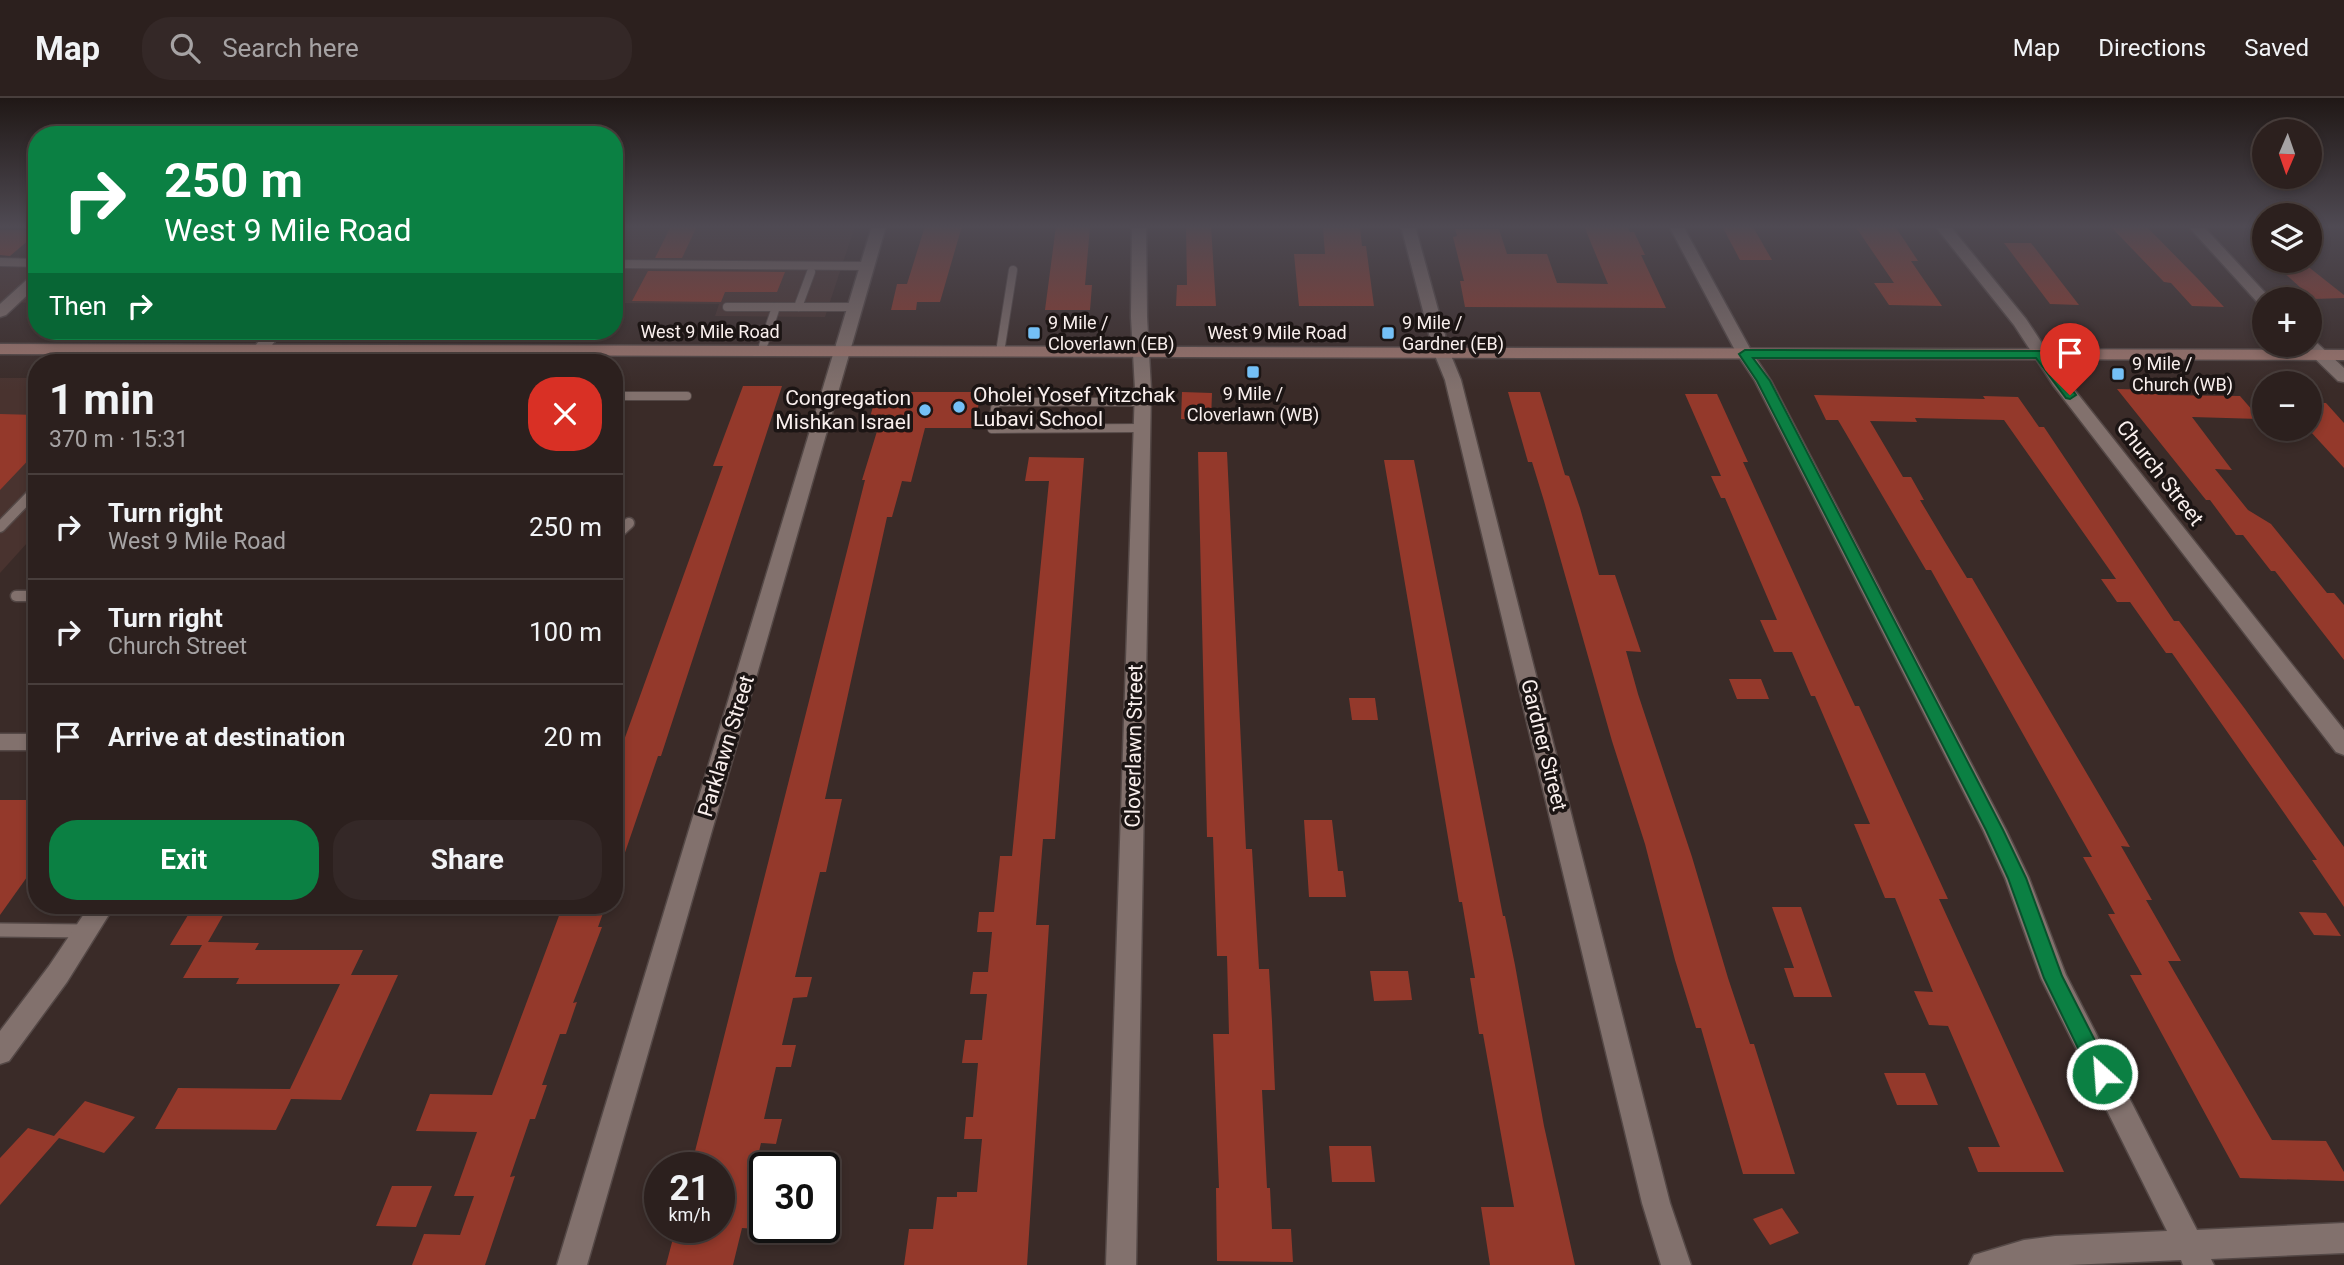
<!DOCTYPE html>
<meta charset="utf-8">
<style>
:root{--surface:#2c201e;--page:#342827;--text:#f1f3f6;--muted:#a6a3a4;--line:#483e3c;--accent:#0b8043}
body{margin:0;font-family:Roboto,sans-serif;background:var(--page);color:var(--text);height:100vh;display:flex;flex-direction:column;font-size:26px;white-space:nowrap}
*{box-sizing:border-box;margin:0}
p{font-size:23px;color:var(--muted)}
.icon{flex:none;width:38px;height:38px;fill:none;stroke:currentColor;stroke-width:2;stroke-linecap:round;stroke-linejoin:round}
.map{position:relative;flex:1;overflow:hidden}
.details{position:absolute;left:28px;top:256px;width:595px;height:560px;display:flex;flex-direction:column;background:var(--surface);border-radius:28px;box-shadow:0 4px 10px #0003,0 0 0 2px var(--line)}
.details>*{flex:none}
.guide{position:absolute;left:28px;top:28px;width:595px;height:214px;border-radius:28px;box-shadow:0 4px 10px #0003,0 0 0 2px var(--line);background:#0b8043;color:#fff;overflow:hidden}
.needle{width:46px;rotate:182deg}
.tools{position:absolute;left:2252px;top:21px;display:grid;gap:14px}
.tools a{display:grid;place-items:center;width:70px;height:70px;border-radius:50%;background:var(--surface);box-shadow:0 4px 10px #0003,0 0 0 2px var(--line);font-size:35px}
.speed{position:absolute;left:644px;top:1054px;display:flex;gap:14px;font-size:35px;font-weight:700;text-align:center}
.speed>*{display:grid;place-content:center;width:91px;height:91px;border-radius:50%;background:var(--surface);box-shadow:0 4px 10px #0003,0 0 0 2px var(--line);line-height:1}
.speed small{font-size:18px;font-weight:400}
.speed .limit{border:4px solid #111;border-radius:10px;background:#fff;color:#111}
.pin{position:absolute;display:grid;place-items:center;width:60px;height:60px;color:#fff;margin:-72px -30px;border-radius:50% 50% 50% 0;rotate:-45deg;box-shadow:0 0 7px #0007}
.pin .icon{rotate:45deg}
.me{position:absolute;width:77px;margin:-38px;rotate:334deg;stroke-linejoin:round;filter:drop-shadow(0 0 5px #0008)}
.turn{display:flex;align-items:center;gap:24px;height:147px;padding:0 21px;font-size:32px}
.turn .icon{width:91px;height:91px;stroke-width:2.5}
.turn b{display:block;font-size:49px;line-height:60px}
.then{display:flex;align-items:center;height:66px;padding:0 21px;background:#0003;gap:14px;font-size:26px}
.round{display:grid;place-items:center;flex:none;width:74px;height:74px;border-radius:28px;background:var(--page)}
.overview{display:flex;align-items:center;justify-content:space-between;height:119px;padding:0 21px}
h1{font-size:42px;font-weight:700;line-height:52px}
.primary-button{display:flex;gap:14px;margin-top:auto;padding:14px 21px}
.primary-button a{flex:1;height:80px;border-radius:28px;background:var(--accent);color:#fff;font-size:28px;font-weight:700;line-height:80px;text-align:center}
.primary-button a+a{background:var(--page);color:var(--text)}
ul{padding:0;list-style:none}
li{display:flex;align-items:center;gap:21px;height:105px;padding:0 21px;border-top:2px solid var(--line)}
li div{flex:1}
li b{display:block;font-size:26px}
li em{font-style:normal}
header{display:flex;align-items:center;gap:42px;box-sizing:border-box;height:98px;padding:0 35px;background:var(--surface);border-bottom:2px solid var(--line)}
header strong{font-size:33px}
nav{display:flex;gap:38px;margin-inline-start:auto;font-size:24px}
.search{width:490px;height:63px;background:var(--page);display:flex;align-items:center;gap:18px;box-sizing:border-box;padding:0 24px;border-radius:28px;color:var(--muted);font-size:26px}
.map>svg:first-child{display:block}
.built{fill:#49332f}
.building{fill:#94392b}
.lines{fill:none;stroke-linecap:round;stroke-linejoin:round}
.lane-far2-casing{stroke:#544846;stroke-width:10}
.lane-far1-casing{stroke:#544846;stroke-width:13}
.lane-casing{stroke:#544846;stroke-width:16}
.street-casing{stroke:#544846;stroke-width:3}
.secondary-casing{stroke:#544846;stroke-width:3}
.lane-far2{stroke:#82716d;stroke-width:8}
.lane-far1{stroke:#82716d;stroke-width:10}
.lane{stroke:#82716d;stroke-width:13}
.street{fill:#82716d;fill-rule:evenodd}
.secondary{fill:#9d766e;fill-rule:evenodd}
.route{fill:#0b8043;stroke:#07532c;stroke-width:2}
.poi-dot{fill:#74c0f6;stroke:#1c1514;stroke-width:2.5}
.labels{text-anchor:middle;stroke-width:7;stroke-linejoin:round;paint-order:stroke}
.far-poi-label{font-size:18px;fill:#f9efed;stroke:#1c1514;text-anchor:start}
.far-street-label{font-size:18px;fill:#f9efed;stroke:#1c1514}
.poi-label{font-size:21px;fill:#f9efed;stroke:#1c1514;text-anchor:start}
.street-label{font-size:21px;fill:#f9efed;stroke:#1c1514}
</style>
<header>
<strong>Map</strong>
<div class="search"><svg class="icon" aria-label="search" viewBox="0 0 24 24"><circle cx="10" cy="10" r="6"/><path d="M15 15l6 6"/></svg>Search here</div>
<nav><a>Map</a><a>Directions</a><a>Saved</a></nav>
</header>
<div class="map">
<svg width="2344" height="1167" viewBox="0 0 2344 1167">
<rect width="100%" height="100%" fill="#3a2b28"/>
<g class="built">
<polygon points="614,128 855,128 825,219 715,218 719,206 614,205"/>
<polygon points="0,160 37,160 37,205 0,204"/>
<polygon points="0,280 37,280 37,434 0,475"/>
</g>
<g class="building">
<polygon points="671,128 697,128 682,160 655,160"/>
<polygon points="925,128 962,128 940,204 917,204 916,212 891,212 897,186 907,186"/>
<polygon points="1056,128 1090,129 1085,187 1092,187 1090,212 1045,212"/>
<polygon points="1186,128 1211,128 1216,208 1176,208 1177,187 1187,187"/>
<polygon points="1584,128 1627,128 1630,134 1634,134 1645,157 1641,157 1666,210 1465,209 1460,183 1464,183 1453,139 1457,138 1455,131 1499,131 1507,156 1547,156 1557,185 1608,186"/>
<polygon points="1722,128 1753,129 1772,162 1740,162"/>
<polygon points="1855,128 1895,128 1918,163 1911,163 1942,208 1889,207 1874,185 1894,185"/>
<polygon points="2146,128 2199,182 2224,209 2192,208 2171,185 2164,184 2112,130"/>
<polygon points="1323,130 1360,130 1362,148 1366,148 1374,208 1299,208 1294,156 1325,156"/>
<polygon points="0,132 37,132 37,135 10,158 0,157"/>
<polygon points="2004,145 2031,145 2079,207 2050,206"/>
<polygon points="2271,163 2301,163 2344,197 2344,200 2313,201"/>
<polygon points="648,173 785,174 777,194 725,194 721,204 632,203"/>
<polygon points="743,288 782,288 661,658 658,658 618,775 614,775 614,670 723,368 713,368"/>
<polygon points="2117,291 2154,292 2158,297 2240,298 2260,321 2192,319 2232,372 2215,371 2248,412 2271,426 2327,495 2334,495 2344,507 2344,562 2275,473 2271,473 2243,437 2236,437 2210,402 2206,402"/>
<polygon points="877,294 981,294 974,330 925,330 911,384 902,383 892,419 887,419 825,701 842,701 826,774 820,774 795,879 812,879 807,899 793,900 782,947 796,947 791,969 776,969 764,1021 782,1021 776,1046 761,1045 747,1104 764,1104 757,1131 742,1130 733,1167 666,1167 676,1129 719,1129 719,1069 691,1069 865,382 862,382 878,330 867,330"/>
<polygon points="1182,294 1212,295 1211,322 1181,321"/>
<polygon points="1508,294 1540,294 1565,377 1569,378 1580,410 1599,477 1615,477 1641,554 1626,553 1638,596 1692,759 1728,880 1750,946 1754,946 1795,1076 1743,1076 1701,930 1696,930 1675,862 1645,746 1612,643 1544,403 1532,364 1528,364"/>
<polygon points="1685,296 1717,296 1748,364 1743,364 1815,522 1855,608 1859,608 1948,801 1939,801 2064,1074 1978,1074 1968,1049 2000,1049 1948,928 1929,927 1914,893 1933,894 1895,800 1885,800 1854,726 1870,726 1815,598 1811,598 1792,554 1774,554 1760,522 1777,522 1725,400 1721,400 1711,378 1721,378"/>
<polygon points="1814,297 1985,301 1983,298 2018,299 2039,329 2044,329 2174,523 2179,523 2245,611 2344,749 2344,809 2312,762 2317,762 2172,555 2166,555 2130,504 2117,504 2101,481 2116,481 2004,322 1915,320 1917,324 1870,323 1903,379 1911,379 1924,402 1920,402 1945,444 1967,480 1972,480 2130,749 2121,748 2152,802 2146,802 2181,863 2168,863 2272,1042 2326,1043 2344,1074 2344,1083 2240,1080 2130,877 2142,877 2108,816 2115,816 2083,759 2092,759 1931,472 1926,472 1838,322 1826,322"/>
<polygon points="2310,305 2326,305 2344,325 2344,370 2310,333"/>
<polygon points="0,316 37,317 37,353 0,392"/>
<polygon points="1198,354 1227,354 1246,751 1252,751 1259,871 1269,871 1272,923 1275,992 1262,992 1267,1090 1270,1090 1272,1131 1291,1131 1293,1164 1217,1163 1216,1090 1219,1090 1213,936 1229,936 1227,858 1217,858 1213,739 1207,739"/>
<polygon points="1029,359 1084,360 1055,741 1043,741 1036,827 1049,827 1027,1167 904,1167 909,1131 933,1131 937,1099 957,1099 957,1094 977,1094 982,1041 964,1041 966,1019 973,1019 978,965 962,965 965,942 982,942 987,896 970,896 973,874 988,874 992,834 977,834 979,814 994,814 1000,758 1012,758 1049,383 1025,383"/>
<polygon points="1384,362 1414,362 1503,818 1505,818 1515,867 1544,1028 1575,1167 1490,1167 1481,1109 1514,1109 1483,936 1479,936 1470,880 1475,880 1462,804 1459,804"/>
<polygon points="1729,581 1761,581 1769,601 1737,601"/>
<polygon points="1349,600 1375,600 1378,622 1352,622"/>
<polygon points="0,702 37,702 37,765 0,817"/>
<polygon points="1304,722 1332,722 1338,773 1343,773 1346,799 1309,799"/>
<polygon points="194,807 229,807 208,844 259,845 255,852 363,852 351,877 398,877 341,1002 291,1001 276,1032 155,1031 178,990 290,991 340,886 236,886 239,880 183,880 202,847 170,847"/>
<polygon points="563,807 606,807 598,829 602,829 573,905 577,904 566,936 560,936 542,987 547,987 535,1021 530,1021 510,1079 515,1078 485,1167 412,1167 424,1136 460,1137 474,1098 454,1098 477,1034 416,1033 430,996 492,997"/>
<polygon points="1772,809 1801,809 1832,899 1794,899 1784,870 1794,870"/>
<polygon points="2299,814 2326,815 2341,838 2314,837"/>
<polygon points="1370,873 1408,873 1412,902 1374,903"/>
<polygon points="1884,975 1925,975 1938,1007 1897,1007"/>
<polygon points="85,1003 135,1019 104,1055 59,1040 0,1107 0,1060 28,1030 54,1038"/>
<polygon points="1329,1048 1371,1048 1375,1084 1332,1084"/>
<polygon points="392,1088 432,1088 416,1129 376,1128"/>
<polygon points="1782,1110 1799,1135 1770,1147 1753,1121"/>
</g>
<g class="lines">
<g class="lane-far2-casing">
<g id="lane-far2">
<polyline points="0,164 37,165"/>
<polyline points="614,166 867,168"/>
<polyline points="727,209 776,209"/>
<polyline points="798,209 811,174"/>
<polyline points="761,254 776,209 856,209"/>
<polyline points="1000,254 1013,172"/>
<polyline points="614,298 687,298"/>
<polyline points="1142,304 996,304 992,331 1142,330"/>
<polyline points="31,396 37,390"/>
</g>
</g>
<g class="lane-far1-casing">
<g id="lane-far1">
<polyline points="0,429 33,395"/>
<polyline points="614,439 629,425"/>
<polyline points="16,498 37,498"/>
</g>
</g>
<g class="lane-casing">
<polyline id="lane" points="0,832 86,833"/>
</g>
<g class="street-casing">
<g id="street">
<polygon points="872,128 886,128 587,1167 557,1167"/>
<polygon points="1132,128 1146,128 1147,219 1151,291 1136,1167 1106,1167 1135,291 1131,219"/>
<polygon points="1401,128 1415,128 1450,255 1461,282 1670,1105 1691,1167 1661,1167 1642,1105 1445,282 1434,255"/>
<polygon points="1669,128 1683,128 1753,256 1771,283 2006,732 2029,780 2066,877 2197,1132 2344,1125 2344,1155 2211,1161 2214,1167 2183,1167 2181,1162 2069,1167 1969,1167 1974,1157 2024,1142 2055,1138 2167,1133 2041,880 2005,780 1983,732 1755,283 1737,256"/>
<polygon points="1935,128 1950,128 2026,221 2065,280 2344,632 2344,657 2336,654 2053,287 2014,227"/>
<polygon points="2188,128 2203,128 2271,201 2264,201 2264,208 2259,206"/>
<polygon points="37,176 37,188 6,217 0,219 0,206 32,177"/>
<polygon points="267,233 283,233 265,256 253,256 251,253"/>
<polygon points="2310,242 2316,244 2344,270 2344,284 2338,283 2304,250 2302,247 2310,247"/>
<polygon points="461,248 469,253 462,264 446,264 455,250"/>
<rect x="0" y="636" width="37" height="16"/>
<polygon points="90,807 115,807 67,884 9,963 0,966 0,933 49,868"/>
</g>
</g>
<g class="secondary-casing">
<polygon id="secondary" points="0,246 2344,252 2344,262 0,256"/>
</g>
<use href="#lane-far2" class="lane-far2"/>
<use href="#lane-far1" class="lane-far1"/>
<use href="#lane" class="lane"/>
<use href="#street" class="street"/>
<use href="#secondary" class="secondary"/>
</g>
<linearGradient id="sky" x2="0" y2="1"><stop stop-color="#201816"/><stop offset="0.44" stop-color="#4f4a53"/><stop offset="1" stop-color="#4f4a53" stop-opacity="0"/></linearGradient>
<rect width="2344" height="292" fill="url(#sky)"/>
<polygon class="route" points="1745,252 2040,253 2044,254 2076,297 2070,301 2066,300 2036,260 1753,260 1770,283 2003,732 2026,780 2062,878 2112,976 2109,983 2102,985 2094,983 2044,880 2008,780 1986,732 1757,283 1739,256"/>
<g class="poi-dot">
<rect x="1027" y="228" width="14" height="14" rx="3.5"/>
<rect x="1381" y="228" width="14" height="14" rx="3.5"/>
<rect x="1246" y="267" width="14" height="14" rx="3.5"/>
<rect x="2111" y="269" width="14" height="14" rx="3.5"/>
<circle cx="959" cy="309" r="7"/>
<circle cx="925" cy="312" r="7"/>
</g>
<g class="labels">
<g class="far-poi-label">
<text x="1048" y="231">9 Mile /<tspan x="1048" dy="21">Cloverlawn (EB)</tspan></text>
<text x="1402" y="231">9 Mile /<tspan x="1402" dy="21">Gardner (EB)</tspan></text>
<text x="2132" y="272">9 Mile /<tspan x="2132" dy="21">Church (WB)</tspan></text>
<text x="1253" y="302" text-anchor="middle">9 Mile /<tspan x="1253" dy="21">Cloverlawn (WB)</tspan></text>
</g>
<g class="far-street-label">
<text x="710" y="240">West 9 Mile Road</text>
<text x="1277" y="241">West 9 Mile Road</text>
</g>
<g class="poi-label">
<text x="973" y="304">Oholei Yosef Yitzchak<tspan x="973" dy="24">Lubavi School</tspan></text>
<text x="911" y="307" text-anchor="end">Congregation<tspan x="911" dy="24">Mishkan Israel</tspan></text>
</g>
<g class="street-label">
<text transform="translate(2160 375) rotate(52)" y="7">Church Street</text>
<text transform="translate(1544 647) rotate(76)" y="7">Gardner Street</text>
<text transform="translate(726 648) rotate(-73)" y="7">Parklawn Street</text>
<text transform="translate(1134 648) rotate(-89)" y="7">Cloverlawn Street</text>
</g>
</g>
</svg>
<div class="tools">
<a><svg class="needle" viewBox="-14 -14 28 28"><path d="M0-13l5 13h-10z" fill="#e53935"/><path d="M0 13l5-13h-10z" fill="#a6a3a4"/></svg></a>
<a><svg class="icon" aria-label="layers" viewBox="0 0 24 24"><path d="M12 4l9 5-9 5-9-5zM3 14l9 5 9-5"/></svg></a>
<a>+</a>
<a>−</a>
</div>
<div class="speed"><div>21<small>km/h</small></div><div class="limit">30</div></div>
<div class="pin" style="left:2070px;top:297px;background:#d93025"><svg class="icon" aria-label="arrive" viewBox="0 0 24 24"><path d="M6 21V4h12l-3 4 3 4H6"/></svg></div>
<svg class="me" style="left:2102px;top:976px" viewBox="-20 -20 40 40"><circle r="17" fill="#0b8043" stroke="#fff" stroke-width="3"/><path d="M0-11L8 9 0 5-8 9z" fill="#fff"/></svg>
<div class="guide">
<div class="turn"><svg class="icon" aria-label="right" viewBox="0 0 24 24"><path d="M7 20v-9h11M14 6l5 5-5 5"/></svg><div><b>250 m</b>West 9 Mile Road</div></div>
<div class="then">Then<svg class="icon" aria-label="right" viewBox="0 0 24 24"><path d="M7 20v-9h11M14 6l5 5-5 5"/></svg></div>
</div>
<section class="details">
<div class="overview"><div><h1>1 min</h1><p>370 m · 15:31</p></div><a class="round" style="background:#d93025;color:#fff"><svg class="icon" aria-label="close" viewBox="0 0 24 24"><path d="M6 6l12 12M18 6L6 18"/></svg></a></div>
<ul>
<li><svg class="icon" aria-label="right" viewBox="0 0 24 24"><path d="M7 20v-9h11M14 6l5 5-5 5"/></svg><div><b>Turn right</b><p>West 9 Mile Road</p></div><em>250 m</em></li>
<li><svg class="icon" aria-label="right" viewBox="0 0 24 24"><path d="M7 20v-9h11M14 6l5 5-5 5"/></svg><div><b>Turn right</b><p>Church Street</p></div><em>100 m</em></li>
<li><svg class="icon" aria-label="arrive" viewBox="0 0 24 24"><path d="M6 21V4h12l-3 4 3 4H6"/></svg><div><b>Arrive at destination</b></div><em>20 m</em></li>
</ul>
<div class="primary-button"><a>Exit</a><a>Share</a></div>
</section>
</div>
